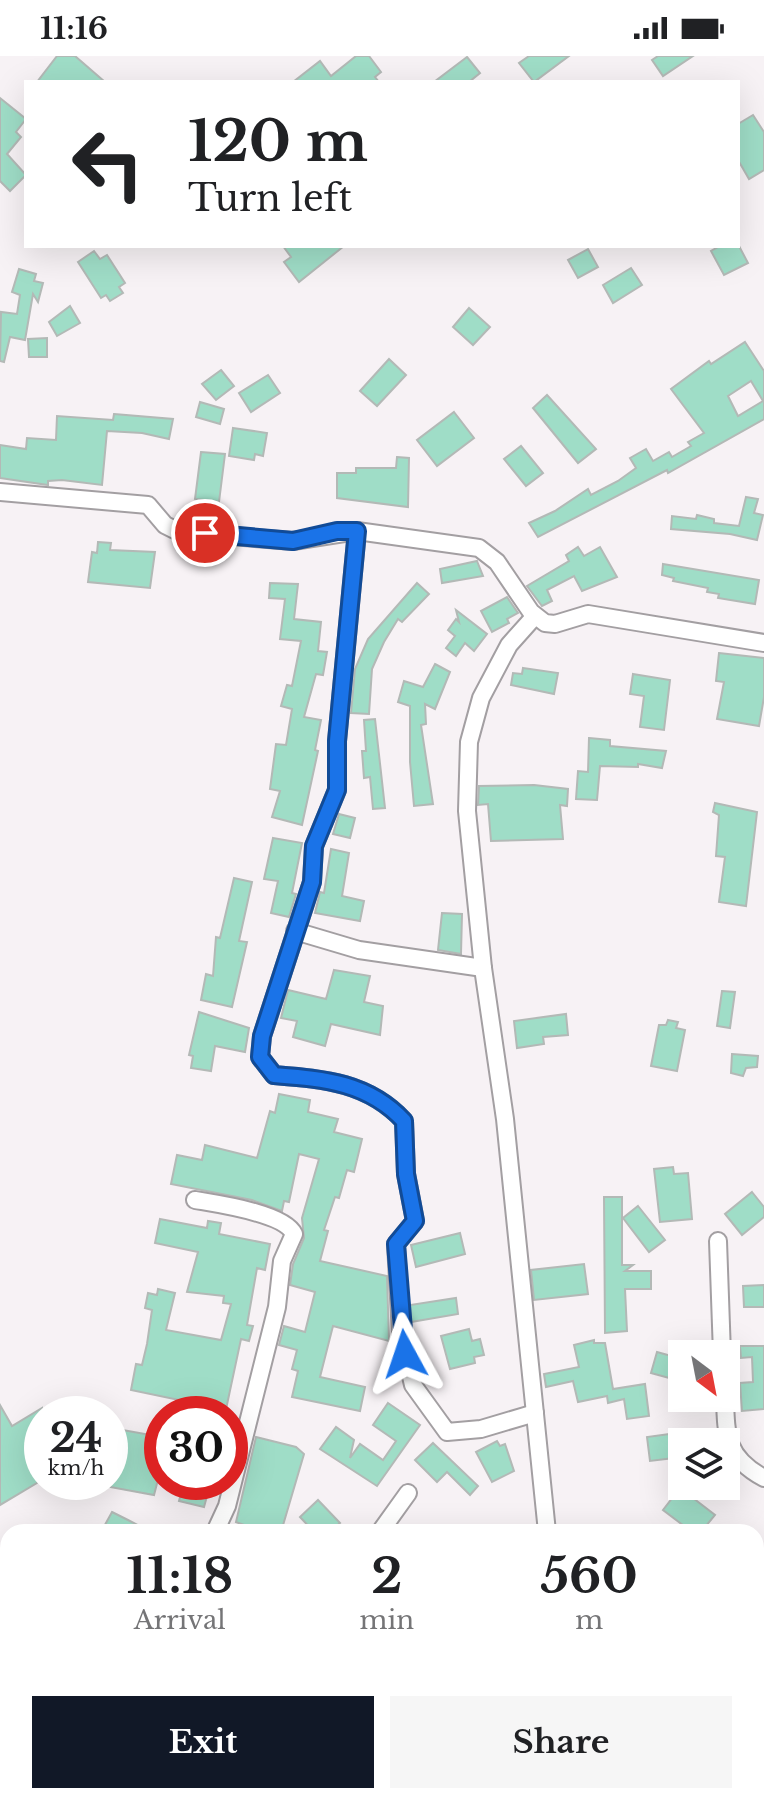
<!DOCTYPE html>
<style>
:root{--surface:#fff;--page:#f6f6f6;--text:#202124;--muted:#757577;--accent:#111827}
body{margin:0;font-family:"Libre Baskerville",serif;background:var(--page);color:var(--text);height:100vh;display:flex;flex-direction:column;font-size:30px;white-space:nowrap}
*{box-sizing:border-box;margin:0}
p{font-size:26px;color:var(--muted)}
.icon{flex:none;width:44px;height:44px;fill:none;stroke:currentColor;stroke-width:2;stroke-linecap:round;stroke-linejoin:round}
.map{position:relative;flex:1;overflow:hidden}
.drawer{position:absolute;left:0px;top:1468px;width:764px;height:280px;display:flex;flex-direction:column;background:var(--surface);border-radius:24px 24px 0 0;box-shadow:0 8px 32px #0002}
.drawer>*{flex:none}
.guide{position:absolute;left:24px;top:24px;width:716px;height:168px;border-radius:0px;box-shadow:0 8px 32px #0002;background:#fff;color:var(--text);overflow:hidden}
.needle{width:52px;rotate:148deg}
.controls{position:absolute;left:668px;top:1284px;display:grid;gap:16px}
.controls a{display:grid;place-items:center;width:72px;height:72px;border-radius:0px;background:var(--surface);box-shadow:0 8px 32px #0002;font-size:40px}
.speed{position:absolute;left:24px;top:1340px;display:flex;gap:16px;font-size:40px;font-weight:700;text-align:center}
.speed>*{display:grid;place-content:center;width:104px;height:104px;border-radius:50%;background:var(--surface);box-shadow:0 8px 32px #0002;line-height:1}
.speed small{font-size:20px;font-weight:400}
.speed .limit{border:12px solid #d22;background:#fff;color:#111}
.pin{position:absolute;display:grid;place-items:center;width:68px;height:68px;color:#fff;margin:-34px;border:4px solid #fff;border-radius:50%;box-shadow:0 2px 8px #0007}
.me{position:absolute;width:88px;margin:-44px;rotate:355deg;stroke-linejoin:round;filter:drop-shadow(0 0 6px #0008)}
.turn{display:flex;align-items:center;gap:28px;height:168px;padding:0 32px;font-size:36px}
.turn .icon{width:104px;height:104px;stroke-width:2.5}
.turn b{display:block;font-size:56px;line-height:68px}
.eta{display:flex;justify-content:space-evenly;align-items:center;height:136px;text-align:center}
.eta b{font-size:48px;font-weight:700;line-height:56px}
.cta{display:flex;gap:16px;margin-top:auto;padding:16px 32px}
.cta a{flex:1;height:92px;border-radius:0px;background:var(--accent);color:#fff;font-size:32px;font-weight:700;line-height:92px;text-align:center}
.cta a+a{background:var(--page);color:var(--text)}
.status{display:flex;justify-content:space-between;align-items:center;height:56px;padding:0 40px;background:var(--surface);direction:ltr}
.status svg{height:22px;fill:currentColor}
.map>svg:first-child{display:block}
.building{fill:#9fddc7;stroke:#b3b9b6;stroke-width:2;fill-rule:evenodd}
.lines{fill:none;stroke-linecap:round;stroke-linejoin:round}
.minor-casing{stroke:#a39fa2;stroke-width:20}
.minor{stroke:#fff;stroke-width:16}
.route-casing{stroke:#114b97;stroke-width:20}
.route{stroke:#1a73e8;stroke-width:14}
</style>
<div class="status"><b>11:16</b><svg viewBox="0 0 49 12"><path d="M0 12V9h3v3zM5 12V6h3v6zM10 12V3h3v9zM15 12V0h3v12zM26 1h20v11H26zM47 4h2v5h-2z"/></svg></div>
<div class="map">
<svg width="764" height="1748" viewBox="0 0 764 1748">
<rect width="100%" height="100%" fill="#f7f2f5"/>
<g class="building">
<polygon points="57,0 75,0 105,26 37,26"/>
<polygon points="356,0 369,0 381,16 375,21 379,26 293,26 320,5 331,20"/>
<polygon points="529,0 569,0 534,26 519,7"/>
<polygon points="658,0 693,0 663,20 652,4"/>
<polygon points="467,1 480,17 469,26 434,26"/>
<polygon points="0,42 26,63 16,76 21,81 7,98 26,119 10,135 0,125"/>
<polygon points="753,59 764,76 764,114 749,123 738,104 738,68"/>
<polygon points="283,190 344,190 299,226 284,206 291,201"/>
<polygon points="720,190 739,190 748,207 724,219 711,195"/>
<polygon points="588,193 598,211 578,222 568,204"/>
<polygon points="94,195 100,203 107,199 125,227 119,231 123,237 110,245 106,239 101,242 78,206"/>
<polygon points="631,212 642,229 613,247 603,229"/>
<polygon points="19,213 36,218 34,225 43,227 38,246 33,238 25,284 10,281 4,306 0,305 1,256 17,258 20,239 12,236"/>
<polygon points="70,250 80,267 57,280 49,266"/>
<polygon points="469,252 490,271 473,289 453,271"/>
<polygon points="47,282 47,301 29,301 28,283"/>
<path d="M745,286L764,315V363L668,417L667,414L538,481L529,467L555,455L588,433L591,439L618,425L636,412L630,402L646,393L653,405L669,396L672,401L691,390L688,386L704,377L671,333L709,305L711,308ZM751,325L763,345L738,360L728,340Z"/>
<polygon points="389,303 406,319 377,350 360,335"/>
<polygon points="221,314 234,330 216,344 202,328"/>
<polygon points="268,319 280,337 251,356 239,337"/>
<polygon points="547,339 596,393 578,407 533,352"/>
<polygon points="200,346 224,353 220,368 196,361"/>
<polygon points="454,356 474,382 437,410 417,384"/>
<polygon points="114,358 173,363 169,383 142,377 107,375 102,429 62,424 48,425 48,429 0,422 0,389 26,393 27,382 56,384 57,360 113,364"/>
<polygon points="233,372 267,377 263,400 255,398 254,404 229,400"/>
<polygon points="521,390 543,417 526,430 504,403"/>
<polygon points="201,396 225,398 219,446 195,443"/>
<polygon points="397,401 409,402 408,451 337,442 337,417 356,417 356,412 396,412"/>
<polygon points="746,441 758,443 754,457 763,459 757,484 730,478 671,473 672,460 696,463 697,459 714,463 714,467 739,470"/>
<polygon points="98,486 111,487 110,494 155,496 150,532 88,526 92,496 97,497"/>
<polygon points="578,491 584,500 600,491 617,521 582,535 574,520 547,534 552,545 542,550 527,530 569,505 566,499"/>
<polygon points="477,505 483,520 442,527 440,513"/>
<polygon points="663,508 759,524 755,548 718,542 719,538 707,536 708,532 673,525 674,522 662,519"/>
<polygon points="270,527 298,528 294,563 321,566 318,595 327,596 323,619 316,618 304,661 321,664 315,694 318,695 302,769 272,761 280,735 270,733 276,688 286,689 292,653 281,650 287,629 292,630 301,585 280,583 285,543 269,542"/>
<polygon points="417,527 429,538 402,566 398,563 384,586 372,613 369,658 351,657 355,613 368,583"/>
<polygon points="507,541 518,557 507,563 509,567 492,576 481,555"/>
<polygon points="456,554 487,578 474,595 465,587 456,600 446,592 455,580 448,574 456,563 459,566"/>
<polygon points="719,597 764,602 764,641 759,670 717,663 724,626 716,625"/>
<polygon points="435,608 450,616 435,653 425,648 426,668 421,669 433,748 414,750 410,706 410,650 398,646 404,625 423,631"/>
<polygon points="523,612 558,617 554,638 511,629 513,617 522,618"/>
<polygon points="633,618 670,624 664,674 640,671 644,640 630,638"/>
<polygon points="375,663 385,752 373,753 370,721 364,722 362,695 366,695 364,664"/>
<polygon points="589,682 610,684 610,690 666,695 662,712 638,708 638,711 600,710 597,744 576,743 578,715 588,716"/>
<polygon points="534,729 568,733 567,750 560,749 563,783 491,785 488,748 478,749 479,730"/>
<polygon points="715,747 757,756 746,850 719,846 725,801 716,800 719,759 713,756"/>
<polygon points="339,758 355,762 350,782 333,778"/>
<polygon points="273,782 302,787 292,837 296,838 289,861 271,857 278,825 264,823"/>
<polygon points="331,793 349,797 342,840 364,845 360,865 315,857 320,836 324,837"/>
<polygon points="234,822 252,826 239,885 247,886 232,951 201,944 206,918 213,920 216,881 220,882"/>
<polygon points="442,857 462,858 461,898 438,894"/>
<polygon points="334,914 370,920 364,946 383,950 380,979 331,968 325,990 293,981 297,965 281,962 288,934 326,943"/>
<polygon points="722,935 735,936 730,972 717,970"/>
<polygon points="199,956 249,972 245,996 215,990 211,1015 191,1012 193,1000 189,999"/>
<polygon points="566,958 568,979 543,981 544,988 517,992 514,965"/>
<polygon points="668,964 678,966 676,972 685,974 677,1015 651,1010 659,969 666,969"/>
<polygon points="732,998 758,1000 757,1011 746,1012 743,1020 731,1017"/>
<polygon points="279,1038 310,1044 308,1056 338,1063 334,1076 362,1083 354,1116 347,1114 339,1142 335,1141 324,1174 328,1175 320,1205 387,1220 389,1285 333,1270 320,1321 365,1331 360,1355 292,1341 298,1315 292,1313 297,1294 279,1289 284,1270 305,1276 315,1236 290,1229 293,1208 304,1182 302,1162 319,1103 299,1098 289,1146 284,1145 282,1155 252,1144 171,1128 177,1099 202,1104 205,1089 257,1102 270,1055 275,1057"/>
<polygon points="673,1111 674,1118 688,1117 692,1163 660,1166 654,1113"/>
<polygon points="752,1136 764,1151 764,1161 742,1179 725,1158"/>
<polygon points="604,1141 622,1141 622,1209 633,1209 625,1215 651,1215 651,1233 625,1233 627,1275 605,1277"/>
<polygon points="638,1150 665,1184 649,1196 623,1162"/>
<polygon points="160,1163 207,1172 208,1165 221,1167 219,1178 270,1188 265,1214 257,1212 247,1269 253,1270 249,1285 241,1283 225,1358 182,1358 184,1345 131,1334 136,1308 142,1309 147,1288 152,1254 145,1252 148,1237 157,1239 158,1233 175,1237 166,1274 221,1284 231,1248 223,1247 224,1240 187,1236 198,1196 155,1187"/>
<polygon points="460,1177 465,1198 416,1211 411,1189"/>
<polygon points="584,1208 588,1238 534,1244 531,1214"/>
<polygon points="764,1229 764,1251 744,1251 743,1230"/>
<polygon points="456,1242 458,1258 411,1266 410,1249"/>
<polygon points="469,1273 472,1285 480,1283 484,1299 474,1301 475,1307 450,1313 441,1280"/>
<polygon points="594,1284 594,1287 605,1287 613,1333 645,1328 649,1360 627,1363 624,1343 608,1347 607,1340 578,1346 573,1325 546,1331 544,1318 579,1311 574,1289"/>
<polygon points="740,1290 764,1290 764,1353 742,1355 740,1327 753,1326 752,1301 741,1302"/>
<polygon points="657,1296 682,1303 680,1325 651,1317"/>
<polygon points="388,1347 420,1369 377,1430 320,1393 336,1371 354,1384 350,1402 360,1388 383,1404 396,1385 373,1369"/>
<polygon points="0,1349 12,1370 42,1352 42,1424 0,1449"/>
<polygon points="117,1373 162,1381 162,1408 154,1439 110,1431"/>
<polygon points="699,1374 700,1386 682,1386 682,1401 650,1405 647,1381"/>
<polygon points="256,1381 296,1391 304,1398 281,1476 263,1476 236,1466"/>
<polygon points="497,1385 500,1390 505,1388 514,1415 492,1426 476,1396"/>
<polygon points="433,1387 478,1430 470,1439 447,1416 437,1426 415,1404"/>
<polygon points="184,1426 210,1429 204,1451 179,1445"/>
<polygon points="680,1432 715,1459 701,1476 692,1476 663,1454"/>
<polygon points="318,1444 340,1467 330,1476 314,1476 300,1461"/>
<polygon points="112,1456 128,1464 151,1476 101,1476"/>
</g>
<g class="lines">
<g class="minor-casing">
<g id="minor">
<polyline points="0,436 148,449 165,469 179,476 293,485 357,475 479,492 497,506 531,556 545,567 555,568 588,558 764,587"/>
<path d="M357,475L337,685V734L314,790L312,826L262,980L260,1001L274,1019C323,1023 368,1026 404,1065L406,1118L415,1165L396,1188L401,1278L413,1329L447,1376L481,1373L535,1357"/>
<polyline points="534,561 509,589 481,642 469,686 467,755 483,912 505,1063 547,1476"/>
<polyline points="295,875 359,894 483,912"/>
<path d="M195,1144C218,1148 284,1157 294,1178L282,1205L277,1251L227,1450L215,1476"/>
<polyline points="718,1185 722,1298"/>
<path d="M725,1342C726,1382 727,1402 764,1422"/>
<polyline points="380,1476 408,1437"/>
<polyline points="756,1615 764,1620"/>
<polyline points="535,1740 541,1748"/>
<polyline points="736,1740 747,1748"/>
<polyline points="420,1748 430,1740"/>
</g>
</g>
<use href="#minor" class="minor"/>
</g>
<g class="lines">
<g class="route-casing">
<path id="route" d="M205,477L293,485L337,475H357L337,685V734L314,790L312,826L262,980L260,1001L274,1019C323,1023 368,1026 404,1065L406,1118L415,1165L396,1188L405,1298"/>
</g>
<use href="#route" class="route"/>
</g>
</svg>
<div class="controls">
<a><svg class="needle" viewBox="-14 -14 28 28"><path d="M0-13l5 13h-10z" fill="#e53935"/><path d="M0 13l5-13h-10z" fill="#757577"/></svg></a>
<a><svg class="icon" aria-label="layers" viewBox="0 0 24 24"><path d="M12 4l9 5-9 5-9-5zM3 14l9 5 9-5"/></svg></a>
</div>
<div class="speed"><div>24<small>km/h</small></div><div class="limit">30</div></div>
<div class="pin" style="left:205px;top:477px;background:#d93025"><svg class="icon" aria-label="arrive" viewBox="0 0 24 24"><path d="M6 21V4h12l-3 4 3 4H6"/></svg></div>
<svg class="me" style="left:405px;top:1298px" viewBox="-20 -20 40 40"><path d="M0-17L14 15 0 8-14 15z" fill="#1a73e8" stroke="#fff" stroke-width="4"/></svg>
<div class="guide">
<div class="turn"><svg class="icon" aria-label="left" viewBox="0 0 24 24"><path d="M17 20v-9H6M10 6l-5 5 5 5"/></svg><div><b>120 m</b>Turn left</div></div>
</div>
<section class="drawer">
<div class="eta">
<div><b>11:18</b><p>Arrival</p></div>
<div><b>2</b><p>min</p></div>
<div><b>560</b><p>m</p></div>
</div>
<div class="cta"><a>Exit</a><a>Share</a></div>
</section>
</div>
